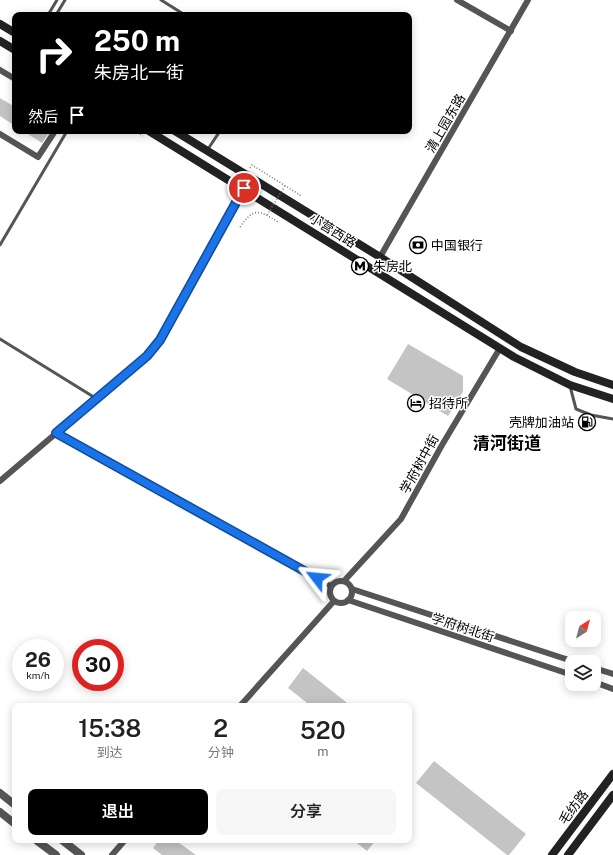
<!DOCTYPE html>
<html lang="zh">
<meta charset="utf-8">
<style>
:root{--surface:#fff;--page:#f6f6f6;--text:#222;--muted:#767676;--accent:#000}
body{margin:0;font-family:"Public Sans","Noto Sans SC",sans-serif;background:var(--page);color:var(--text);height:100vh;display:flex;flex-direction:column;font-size:15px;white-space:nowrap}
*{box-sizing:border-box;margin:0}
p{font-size:13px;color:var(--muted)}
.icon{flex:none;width:22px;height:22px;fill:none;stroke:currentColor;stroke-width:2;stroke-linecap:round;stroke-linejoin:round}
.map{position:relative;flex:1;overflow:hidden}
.panel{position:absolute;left:12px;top:703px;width:400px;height:140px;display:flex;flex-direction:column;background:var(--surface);border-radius:8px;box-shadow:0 2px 10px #0003}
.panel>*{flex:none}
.guide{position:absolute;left:12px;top:12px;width:400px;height:122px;border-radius:8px;box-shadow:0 2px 10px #0003;background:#000;color:#fff;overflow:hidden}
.needle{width:26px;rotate:36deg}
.tools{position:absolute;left:565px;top:611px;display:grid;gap:8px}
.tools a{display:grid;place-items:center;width:36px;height:36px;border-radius:8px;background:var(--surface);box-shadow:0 2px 10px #0003;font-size:20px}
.speed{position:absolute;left:12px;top:639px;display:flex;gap:8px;font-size:20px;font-weight:700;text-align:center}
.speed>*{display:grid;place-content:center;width:52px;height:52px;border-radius:50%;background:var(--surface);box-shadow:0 2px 10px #0003;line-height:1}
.speed small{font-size:10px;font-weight:400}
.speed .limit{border:6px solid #d22;background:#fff;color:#111}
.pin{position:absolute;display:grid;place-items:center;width:34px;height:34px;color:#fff;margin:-17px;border:2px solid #fff;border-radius:50%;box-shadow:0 1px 4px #0007}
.me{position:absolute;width:44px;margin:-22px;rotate:299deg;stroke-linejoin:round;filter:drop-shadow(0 0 3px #0008)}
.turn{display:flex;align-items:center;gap:14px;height:84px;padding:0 16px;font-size:18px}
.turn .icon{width:52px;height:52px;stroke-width:2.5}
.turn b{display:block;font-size:28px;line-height:34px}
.then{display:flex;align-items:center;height:38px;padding:0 16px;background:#0003;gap:8px;font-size:15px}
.eta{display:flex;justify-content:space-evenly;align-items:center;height:68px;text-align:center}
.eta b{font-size:24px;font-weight:600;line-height:28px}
.action{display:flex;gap:8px;margin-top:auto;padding:8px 16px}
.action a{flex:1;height:46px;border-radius:8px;background:var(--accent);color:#fff;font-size:16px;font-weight:600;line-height:46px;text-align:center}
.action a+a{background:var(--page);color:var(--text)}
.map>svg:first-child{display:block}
.building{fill:#c4c4c4}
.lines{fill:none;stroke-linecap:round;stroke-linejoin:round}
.path{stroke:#777;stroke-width:1.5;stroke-dasharray:1 2;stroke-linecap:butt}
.service{stroke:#555;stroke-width:3}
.minor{stroke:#555;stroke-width:6}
.tertiary{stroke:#555;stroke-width:8}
.secondary{stroke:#222;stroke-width:8}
.path-bridge{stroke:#777;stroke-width:1.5;stroke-dasharray:1 2;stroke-linecap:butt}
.route-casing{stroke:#114b97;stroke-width:10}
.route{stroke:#1a73e8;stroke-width:7}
.labels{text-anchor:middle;stroke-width:3;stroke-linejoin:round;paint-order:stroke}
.street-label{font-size:13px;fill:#000;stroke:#fff}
.poi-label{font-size:13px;fill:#000;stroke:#fff;text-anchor:start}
.district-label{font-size:17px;font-weight:bold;fill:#000;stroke:#fff}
</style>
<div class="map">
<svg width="613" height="855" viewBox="0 0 613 855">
<rect width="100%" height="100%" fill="#fff"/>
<g class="building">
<polygon points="0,98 15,107 15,126 0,116"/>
<polygon points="23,131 50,131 42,143"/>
<polygon points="408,344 463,376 463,392 448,416 387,379"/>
<polygon points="584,415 595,422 588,431 578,423"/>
<polygon points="303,668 351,706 311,706 288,688"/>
<polygon points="434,761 526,834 509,855 507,855 416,783"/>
<polygon points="159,840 175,840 196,855 162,855 153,848"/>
<polygon points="353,840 376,840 367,851"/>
</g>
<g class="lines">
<g class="path">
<polyline points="135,131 143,136"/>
<polyline points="250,168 252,165 300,195 299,197"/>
<path d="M240,227C254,207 259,210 278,222"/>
</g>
<g class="service">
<polyline points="161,0 185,15"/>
<polyline points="48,15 57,0"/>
<polyline points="56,15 65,0"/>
<polyline points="208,149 220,131"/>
<polyline points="0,245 67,131"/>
<polyline points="0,339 97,399"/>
<polyline points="570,386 576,409 591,415 613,419"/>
</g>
<g class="minor">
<polyline points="457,0 511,31"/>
<polyline points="0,70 15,79"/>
<polyline points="0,134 38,157 55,131"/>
<polyline points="380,257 528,0"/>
<polyline points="56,433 331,586"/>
<polyline points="0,481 147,356 159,340 243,189"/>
<circle cx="341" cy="592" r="11"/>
<polyline points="344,581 401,519 442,445 500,348"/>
<polyline points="352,589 575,662"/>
<polyline points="348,600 572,675"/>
<polyline points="594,668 613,674"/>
<polyline points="594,682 613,689"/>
<polyline points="240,706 334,601"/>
<polyline points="112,855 125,840"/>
</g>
<g class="tertiary">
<polyline points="0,793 15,805"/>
<polyline points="0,812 15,824"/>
<polyline points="36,840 56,855"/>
<polyline points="62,840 81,855"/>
</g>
<g class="secondary">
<polyline points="0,24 15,33"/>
<polyline points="0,41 15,50"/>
<polyline points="149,131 514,357 570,385 613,399"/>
<polyline points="175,131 380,257 521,347 575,372 613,385"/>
<polyline points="552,855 613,774"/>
<polyline points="568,855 613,795"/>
</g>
<polyline class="path-bridge" points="267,215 285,186"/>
</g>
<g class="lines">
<g class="route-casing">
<polyline id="route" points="244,188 160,340 147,356 56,433 317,578"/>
</g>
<use href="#route" class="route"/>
</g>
<defs>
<g id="bank-ring" transform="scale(0.9)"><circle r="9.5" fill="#fff" stroke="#000" stroke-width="1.5"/><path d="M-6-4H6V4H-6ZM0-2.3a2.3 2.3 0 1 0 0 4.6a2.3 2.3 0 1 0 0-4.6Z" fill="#000"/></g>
<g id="metro-ring" transform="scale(0.9)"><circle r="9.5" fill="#fff" stroke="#000" stroke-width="1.5"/><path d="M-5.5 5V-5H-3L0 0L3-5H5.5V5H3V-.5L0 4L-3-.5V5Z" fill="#000"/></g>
<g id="hotel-ring" transform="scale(0.9)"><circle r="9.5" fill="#fff" stroke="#000" stroke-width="1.5"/><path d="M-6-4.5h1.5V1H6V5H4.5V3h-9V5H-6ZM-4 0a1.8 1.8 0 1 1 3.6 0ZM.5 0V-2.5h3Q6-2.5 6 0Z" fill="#000"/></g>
<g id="fuel-ring" transform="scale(0.9)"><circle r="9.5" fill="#fff" stroke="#000" stroke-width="1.5"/><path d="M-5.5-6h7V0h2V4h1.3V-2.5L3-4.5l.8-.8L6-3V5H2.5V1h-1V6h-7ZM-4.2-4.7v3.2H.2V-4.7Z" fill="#000"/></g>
</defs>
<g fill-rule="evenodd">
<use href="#bank-ring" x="418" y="245"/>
<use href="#metro-ring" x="360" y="266"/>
<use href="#hotel-ring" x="416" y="403"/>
<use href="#fuel-ring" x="587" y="422"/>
</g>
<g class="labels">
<g class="street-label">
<text transform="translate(445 123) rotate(-60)" y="5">清上园东路</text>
<text transform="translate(333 230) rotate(32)" y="5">小营西路</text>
<text transform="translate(419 464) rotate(-61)" y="5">学府树中街</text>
<text transform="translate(463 627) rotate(18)" y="5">学府树北街</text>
<text transform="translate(573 807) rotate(-53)" y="5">毛纺路</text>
</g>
<g class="poi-label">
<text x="431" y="250">中国银行</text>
<text x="373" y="271">朱房北</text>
<text x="429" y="408">招待所</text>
<text x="574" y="427" text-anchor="end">壳牌加油站</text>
</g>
<g class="district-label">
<text x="507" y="449">清河街道</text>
</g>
</g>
</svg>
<div class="tools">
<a><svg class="needle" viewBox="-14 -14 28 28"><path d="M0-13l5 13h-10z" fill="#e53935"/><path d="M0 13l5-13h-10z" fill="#767676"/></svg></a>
<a><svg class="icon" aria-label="layers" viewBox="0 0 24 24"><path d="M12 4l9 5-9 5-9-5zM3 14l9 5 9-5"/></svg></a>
</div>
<div class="speed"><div>26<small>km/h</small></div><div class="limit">30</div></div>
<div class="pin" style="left:244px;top:188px;background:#d93025"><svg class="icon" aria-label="arrive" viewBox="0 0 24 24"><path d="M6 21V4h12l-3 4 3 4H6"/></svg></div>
<svg class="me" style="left:317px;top:578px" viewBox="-20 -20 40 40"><path d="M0-17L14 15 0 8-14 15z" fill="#1a73e8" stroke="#fff" stroke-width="4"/></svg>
<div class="guide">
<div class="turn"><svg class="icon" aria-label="right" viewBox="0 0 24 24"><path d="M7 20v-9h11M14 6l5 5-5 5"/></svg><div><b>250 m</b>朱房北一街</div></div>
<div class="then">然后<svg class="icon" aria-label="arrive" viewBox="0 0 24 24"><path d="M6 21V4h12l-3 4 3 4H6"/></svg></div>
</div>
<section class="panel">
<div class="eta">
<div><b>15:38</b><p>到达</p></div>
<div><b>2</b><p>分钟</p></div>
<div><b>520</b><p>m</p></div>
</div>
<div class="action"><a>退出</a><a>分享</a></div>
</section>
</div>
